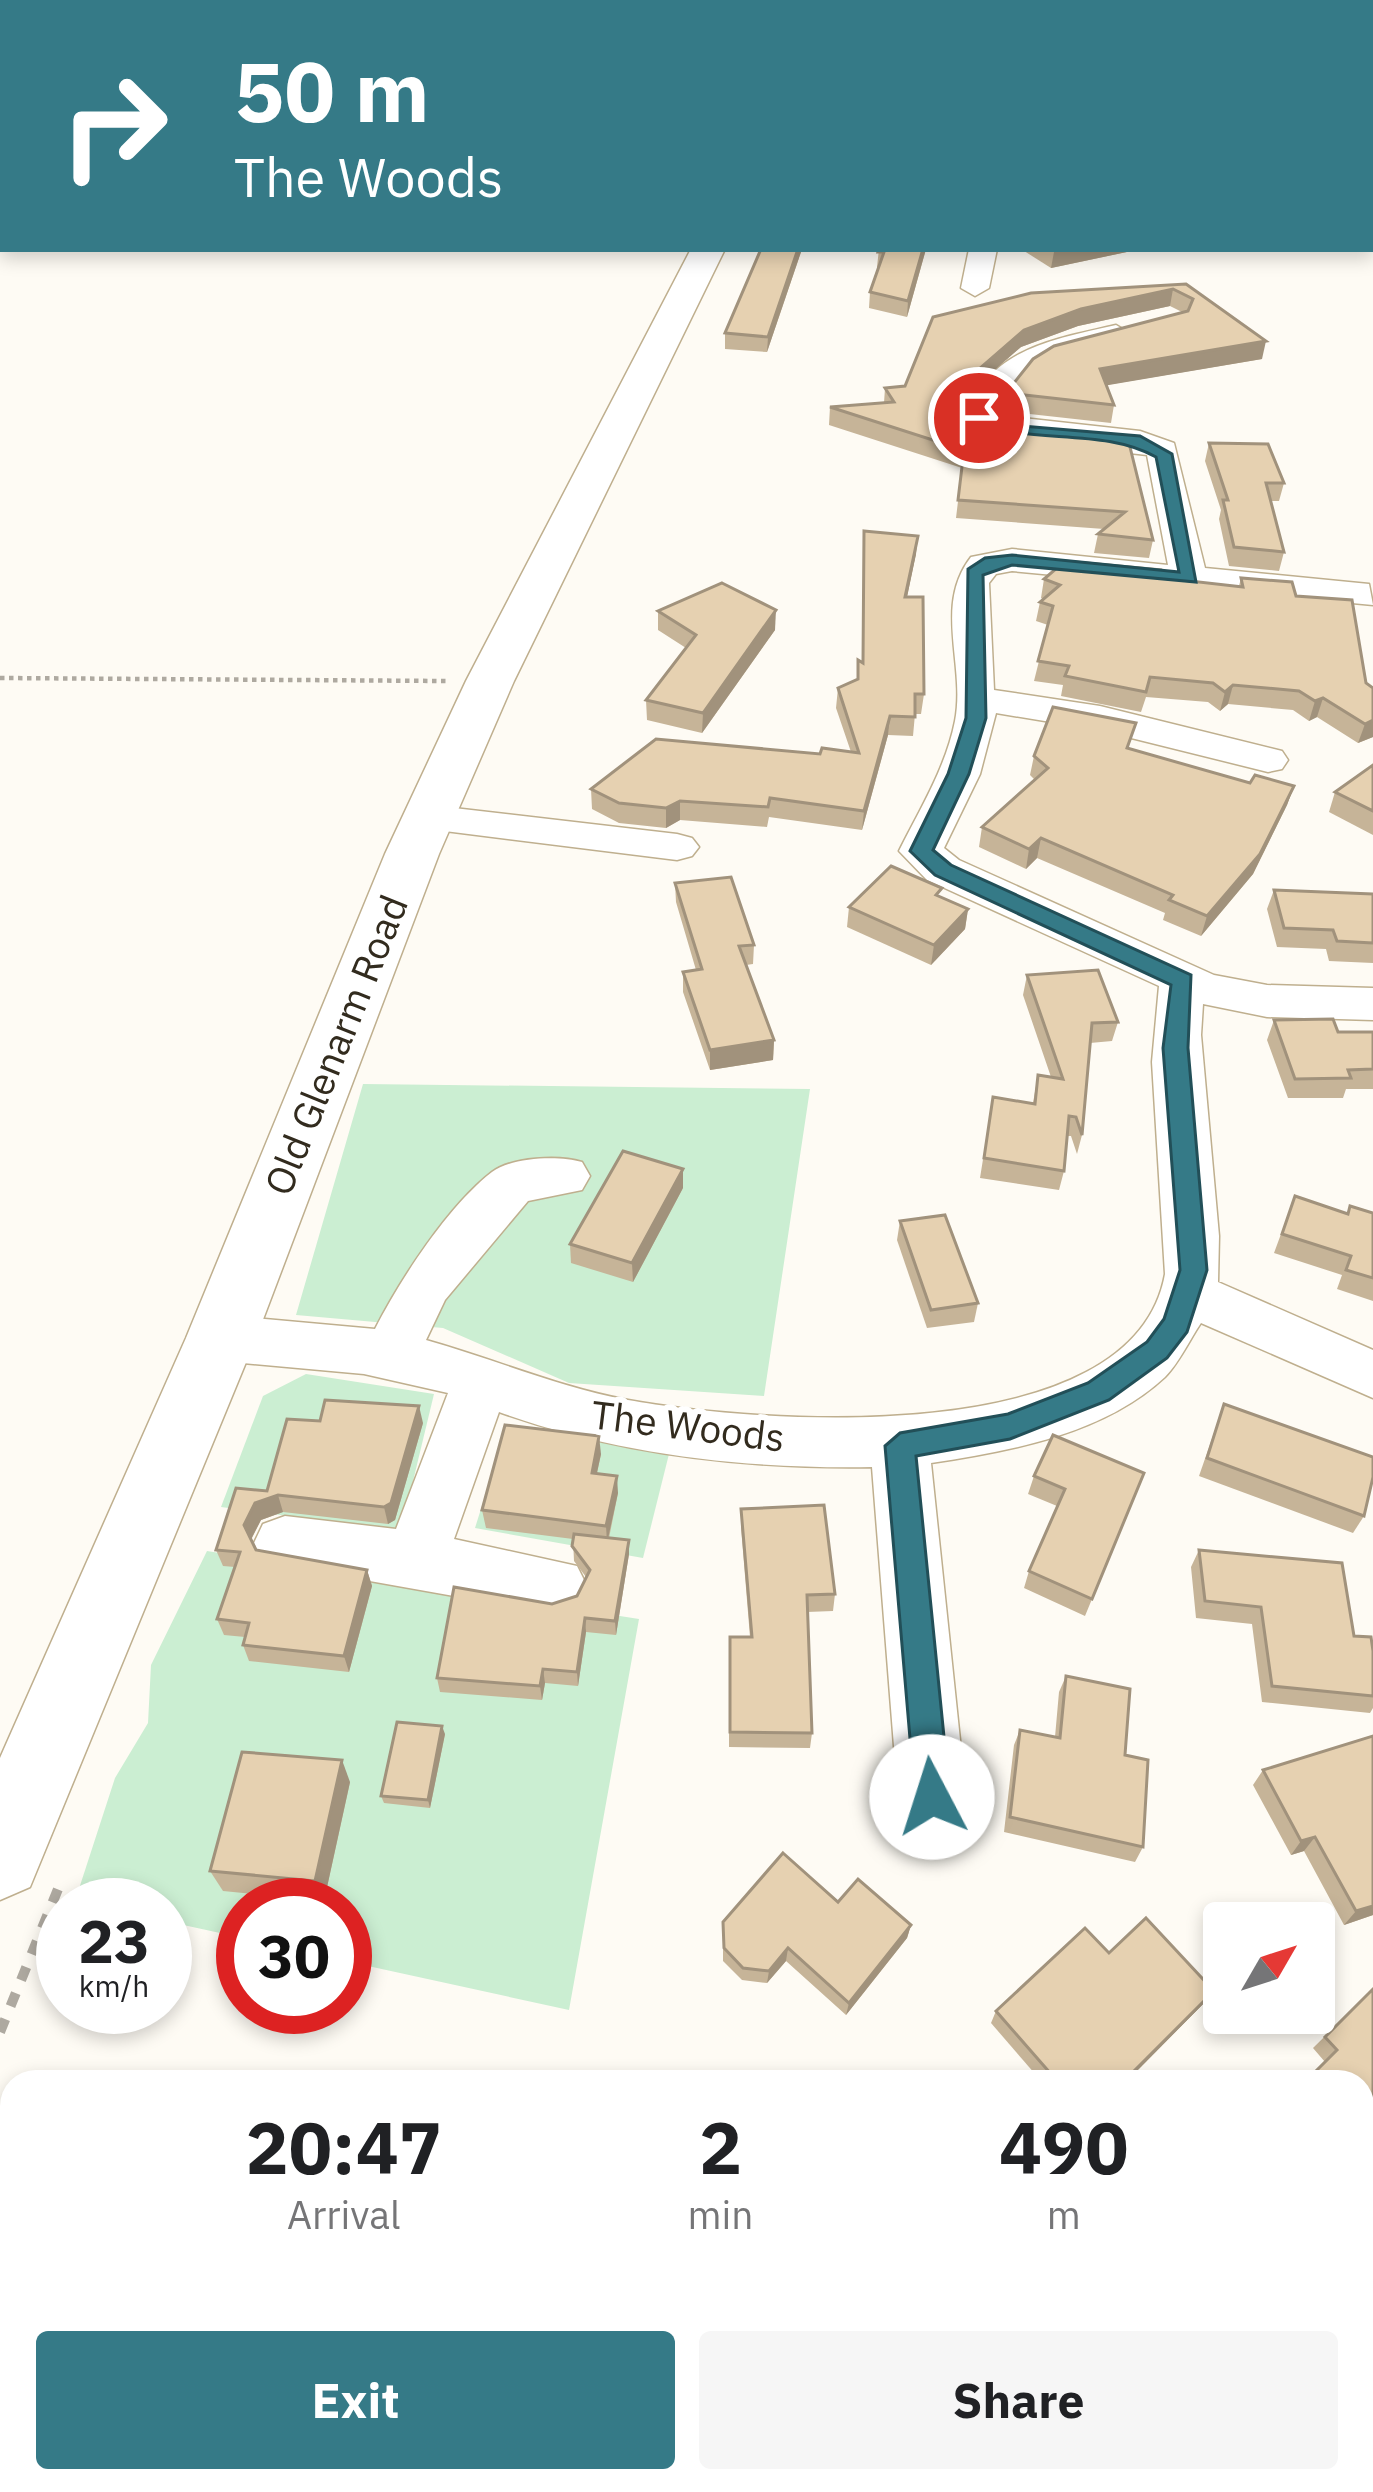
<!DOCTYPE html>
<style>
:root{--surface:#fff;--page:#f6f6f6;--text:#202124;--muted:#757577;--accent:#357a87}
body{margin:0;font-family:"IBM Plex Sans",sans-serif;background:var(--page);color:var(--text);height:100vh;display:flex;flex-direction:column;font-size:45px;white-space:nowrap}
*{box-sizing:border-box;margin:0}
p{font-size:39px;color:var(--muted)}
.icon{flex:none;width:66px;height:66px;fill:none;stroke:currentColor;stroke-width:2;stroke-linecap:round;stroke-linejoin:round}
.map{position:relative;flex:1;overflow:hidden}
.panel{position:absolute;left:0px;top:2070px;width:1374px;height:423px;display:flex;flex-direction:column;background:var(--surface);border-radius:36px 36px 0 0;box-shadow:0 6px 18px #0003}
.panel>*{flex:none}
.banner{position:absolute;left:0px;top:0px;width:1374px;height:252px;box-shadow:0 6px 18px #0003;background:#357a87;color:#fff;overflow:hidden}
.needle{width:78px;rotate:51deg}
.fabs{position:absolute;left:1203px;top:1902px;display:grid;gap:24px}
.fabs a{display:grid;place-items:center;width:132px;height:132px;border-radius:12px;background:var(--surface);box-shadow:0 6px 18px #0003;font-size:60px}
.speed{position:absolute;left:36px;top:1878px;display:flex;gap:24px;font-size:60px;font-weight:700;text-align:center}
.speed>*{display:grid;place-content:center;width:156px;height:156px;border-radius:50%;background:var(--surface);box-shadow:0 6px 18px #0003;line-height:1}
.speed small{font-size:30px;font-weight:400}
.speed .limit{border:18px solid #d22;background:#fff;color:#111}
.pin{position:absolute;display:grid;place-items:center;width:102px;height:102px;color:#fff;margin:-51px;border:6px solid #fff;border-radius:50%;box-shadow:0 3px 12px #0007}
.me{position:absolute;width:132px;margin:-66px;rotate:355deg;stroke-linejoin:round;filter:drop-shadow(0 0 9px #0008)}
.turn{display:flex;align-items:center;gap:42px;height:252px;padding:0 36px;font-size:54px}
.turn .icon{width:156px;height:156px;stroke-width:2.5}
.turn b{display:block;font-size:84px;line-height:102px}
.eta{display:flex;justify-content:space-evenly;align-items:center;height:204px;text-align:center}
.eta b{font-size:72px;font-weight:800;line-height:84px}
.action{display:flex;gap:24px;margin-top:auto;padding:24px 36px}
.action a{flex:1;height:138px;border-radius:12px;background:var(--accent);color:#fff;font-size:48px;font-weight:800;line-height:138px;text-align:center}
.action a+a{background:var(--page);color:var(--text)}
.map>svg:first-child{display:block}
.green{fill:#cbeed2}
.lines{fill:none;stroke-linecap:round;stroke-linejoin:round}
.service-casing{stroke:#bfaf8e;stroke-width:3}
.minor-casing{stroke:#bfaf8e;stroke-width:3}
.tertiary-casing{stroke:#bfaf8e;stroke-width:3}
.path-far1{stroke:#aea9a0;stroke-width:4.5;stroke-dasharray:4.5 4.5;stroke-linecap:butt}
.path{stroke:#aea9a0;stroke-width:10;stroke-dasharray:14 14;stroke-linecap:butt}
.service{fill:#fff;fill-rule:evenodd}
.minor{fill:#fff;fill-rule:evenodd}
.tertiary{fill:#fff;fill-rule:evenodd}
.wall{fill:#c6b498}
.shaded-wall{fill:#a1927c}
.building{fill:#e6d1b1;stroke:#a1927c;stroke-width:3}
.route{fill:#357a87;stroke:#224f58;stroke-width:3}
.labels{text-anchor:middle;stroke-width:12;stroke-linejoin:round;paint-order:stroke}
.street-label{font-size:39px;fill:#322b1e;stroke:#fff}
</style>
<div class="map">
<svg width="1373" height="2492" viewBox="0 0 1373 2492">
<rect width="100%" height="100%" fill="#fefbf4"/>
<g class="green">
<polygon points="363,1084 810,1089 764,1396 569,1383 443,1328 296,1315"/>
<polygon points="306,1374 434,1394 401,1531 221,1507 263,1396"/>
<polygon points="507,1426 669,1454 643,1558 475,1528"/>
<polygon points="207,1551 639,1619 569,2010 345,1961 345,1905 243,1905 243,1938 165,1921 165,1905 75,1901 115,1778 148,1723 151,1665"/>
</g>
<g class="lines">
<g class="service-casing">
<rect id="service" x="1371" y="131" width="2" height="8"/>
</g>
<g class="minor-casing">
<g id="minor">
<polygon points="969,249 997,249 989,288 975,296 961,288"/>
<path d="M1116,325L1131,334L1126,340C1075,353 1016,358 996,415L1140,431L1174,443L1205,568L1369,584L1373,605L1012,571L996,574L989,583L994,690L1100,706L1282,751L1288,760L1282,769L1268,772L1099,730L996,713L980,774L944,848L959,860L1214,975L1267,985L1373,988V1020L1267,1017L1203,1004L1201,1035L1219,1236L1218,1282L1373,1350V1398L1201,1323C1190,1339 1179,1363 1165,1377C1104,1434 1011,1451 931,1463L966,1797L956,1821L932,1831L908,1821L898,1797L872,1467C745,1469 619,1455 499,1412L454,1539L577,1566L587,1586L577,1606L555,1614L263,1562L254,1543L263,1524L285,1516L396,1529L448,1393L364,1374L221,1361L201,1354L193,1338L201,1322L221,1315L375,1329C400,1280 448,1206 492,1172C512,1157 559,1155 582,1162L590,1176L582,1190L528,1201L445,1300L426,1340C494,1359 558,1387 628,1400C756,1423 1133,1453 1165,1274L1152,1062L1159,986L927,880L899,851C920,809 946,767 955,721C966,665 933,606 971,557L1012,549L1168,565L1147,455L997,438L963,419C989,349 1050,340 1116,325Z"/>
<polygon points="428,805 677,834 692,838 699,847 692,856 677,860 413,827 407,818 413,809"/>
</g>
</g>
<g class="tertiary-casing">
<g id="tertiary">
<polygon points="734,0 760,0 762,3 736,3"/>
<polygon points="691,249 725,249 514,681 439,854 256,1338 30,1887 0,1900 0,1758 186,1338 385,854 466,681"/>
</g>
</g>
<polyline class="path-far1" points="0,678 446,681"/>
<polyline class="path" points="0,2032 58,1889"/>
<use href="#service" class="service"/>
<use href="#minor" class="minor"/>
<use href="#tertiary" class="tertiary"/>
</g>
<g class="wall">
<polygon points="802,249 767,352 725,349 725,333"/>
<polygon points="879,249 926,249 907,317 869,308 870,292 879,267 877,267"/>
<polygon points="1021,249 1141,249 1051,268"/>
<polygon points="1186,284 1262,359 1106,385 1114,405 1111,423 1003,411 1006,393 1182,312 1170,306 1078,326 1021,347 975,387 967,403 999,424 1128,439 1153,540 1149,558 1094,553 1098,534 1104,529 956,518 962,468 829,425 830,407 884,403 885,388 905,386"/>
<polygon points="1209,443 1284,483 1279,501 1271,501 1284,552 1279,571 1229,566 1219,519 1221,510 1205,461"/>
<polygon points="864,531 916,554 907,597 924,694 921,714 915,714 913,736 888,735 862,830 769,817 767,827 680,820 666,828 619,823 592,809 591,789 820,754 851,752 836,708 838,688 857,680 858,660 862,662"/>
<polygon points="1163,578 1239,586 1241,578 1296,596 1366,683 1373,688 1373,737 1358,743 1317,717 1309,721 1293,710 1228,704 1220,711 1208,702 1146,697 1141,712 1061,696 1063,685 1034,681 1048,625 1036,621 1040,602 1043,599 1041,598 1044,579"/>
<polygon points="658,611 775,630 702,733 647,720 646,700 686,648 658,630"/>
<polygon points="1129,749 1250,783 1294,786 1287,805 1253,874 1201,936 1163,920 1165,913 1037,858 1026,869 979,847 982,827 1035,780 1030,775 1034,756"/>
<polygon points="1373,765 1373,835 1329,812 1335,792"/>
<polygon points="675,883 754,945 753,964 746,965 774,1040 773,1060 710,1070 683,992 683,972 696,970 676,902"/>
<polygon points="1274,890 1373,894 1373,963 1329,961 1326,949 1277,947 1267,909"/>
<polygon points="941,897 968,909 965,929 931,965 847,927 849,907"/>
<polygon points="1027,975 1118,1022 1112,1041 1090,1043 1082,1135 1077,1154 1071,1136 1067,1136 1064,1171 1059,1190 980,1178 993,1097 1033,1103 1038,1075 1051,1077 1023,995"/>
<polygon points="1274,1020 1338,1032 1373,1032 1373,1089 1346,1089 1343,1098 1288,1098 1267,1040"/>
<polygon points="683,1188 633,1282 571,1263 570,1244"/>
<polygon points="1295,1196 1347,1213 1350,1206 1373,1213 1373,1301 1337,1289 1342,1275 1274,1253"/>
<polygon points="900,1221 978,1303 974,1322 927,1328 897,1240"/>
<polygon points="1224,1404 1364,1516 1353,1533 1199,1476"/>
<polygon points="320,1421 423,1423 395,1520 388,1524 283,1512 261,1520 251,1540 256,1550 367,1570 372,1586 349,1672 249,1661 243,1645 245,1637 224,1635 217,1619 235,1567 223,1566 216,1550 267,1491"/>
<polygon points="601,1454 597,1473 618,1493 609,1538 629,1540 629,1554 616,1635 586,1632 578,1686 545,1683 542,1700 440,1692 437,1678 552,1604 577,1596 586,1577 574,1561 573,1539 486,1528 482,1510"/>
<polygon points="1144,1473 1085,1616 1024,1588 1029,1571 1057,1506 1028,1494 1034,1476"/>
<polygon points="741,1509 835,1594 833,1611 807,1612 812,1733 810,1748 729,1747 729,1653 750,1637 741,1527"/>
<polygon points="1199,1550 1354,1636 1373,1651 1373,1708 1370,1713 1262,1702 1252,1624 1196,1618 1191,1567"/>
<polygon points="1066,1676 1125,1755 1143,1847 1135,1862 1004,1832 1014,1745 1020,1730 1055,1737 1059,1692"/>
<polygon points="445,1734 430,1808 384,1803 381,1796"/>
<polygon points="1373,1736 1373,1915 1344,1925 1304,1851 1291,1855 1253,1785 1263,1770"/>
<polygon points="350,1782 324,1901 223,1891 210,1871"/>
<polygon points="838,1902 911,1925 907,1938 846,2015 786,1961 767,1983 742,1980 723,1961 723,1922"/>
<polygon points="1109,1953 1204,2003 1126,2082 1042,2082 991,2023 996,2011"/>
<polygon points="1373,1989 1373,2199 1362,2197 1362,2082 1325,2062 1313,2048"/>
<polygon points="1154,2481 1258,2481 1259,2492 1154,2492"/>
</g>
<g class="shaded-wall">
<polygon points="798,249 802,249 767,352 768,337"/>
<polygon points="923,249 926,249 907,317 908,301"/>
<polygon points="1070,249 1141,249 1051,268 1054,252"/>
<polygon points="1173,289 1170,306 1078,326 1021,347 975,387 959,417 961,399 978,370 1024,330 1081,309"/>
<polygon points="1266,341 1262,359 1097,387 1100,369"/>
<polygon points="918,536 916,554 903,616 905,597"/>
<polygon points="776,610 775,630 702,733 703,713"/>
<polygon points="1233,685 1228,704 1220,711 1225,692"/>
<polygon points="1323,698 1317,717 1309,721 1315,701"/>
<polygon points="890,716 888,735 862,830 864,811"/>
<polygon points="1373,720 1373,737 1358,743 1365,724"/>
<polygon points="1294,786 1287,805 1253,874 1201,936 1207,916"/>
<polygon points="680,801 680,820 666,828 666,808"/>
<polygon points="1041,838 1037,858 1026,869 1029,849"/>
<polygon points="968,909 965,929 931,965 934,945"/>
<polygon points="774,1040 773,1060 710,1070 710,1050"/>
<polygon points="683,1169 683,1188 633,1282 632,1263"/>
<polygon points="419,1406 423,1423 395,1520 388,1524 384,1507"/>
<polygon points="599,1436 601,1454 593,1491 592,1473"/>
<polygon points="617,1476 618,1493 607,1543 606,1526"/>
<polygon points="278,1495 283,1512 261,1520 250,1541 244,1525 255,1503"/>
<polygon points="629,1540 629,1554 616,1635 615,1621"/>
<polygon points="367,1570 372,1586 349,1672 344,1656"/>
<polygon points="585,1618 586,1632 578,1686 577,1672"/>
<polygon points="543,1669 545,1683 542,1700 540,1686"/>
<polygon points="442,1726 445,1734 430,1808 428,1800"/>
<polygon points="342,1760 350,1782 324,1901 315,1881"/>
<polygon points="1315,1837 1304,1851 1291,1855 1301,1841"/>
<polygon points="1373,1906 1373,1915 1344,1925 1356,1911"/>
<polygon points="911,1925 907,1938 846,2015 849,2003"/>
<polygon points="788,1948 786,1961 767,1983 769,1971"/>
<polygon points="1214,1991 1204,2003 1126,2082 1123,2082"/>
<polygon points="357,2481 368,2481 366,2492 354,2492"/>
</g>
<g class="building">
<polygon points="1371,21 1373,21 1373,51 1371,51 1371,55"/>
<polygon points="1371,70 1373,71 1373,108 1371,108"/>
<polygon points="761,249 798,249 768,337 725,333"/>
<polygon points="879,249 923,249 908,301 870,292 884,252 878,252"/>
<polygon points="1186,284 1266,341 1100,369 1114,405 1006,393 1033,359 1054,346 1188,311 1193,299 1173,289 1081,309 1024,330 978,370 961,399 999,424 1128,439 1153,540 1098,534 1125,512 958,500 964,450 830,407 894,402 885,388 905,386 933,317 1031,293"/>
<polygon points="1209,443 1268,444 1284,483 1266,483 1284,552 1234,547 1223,500 1228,500"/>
<polygon points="864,531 918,536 905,597 923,597 924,694 915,694 915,717 890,716 864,811 770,798 768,807 680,801 666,808 619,803 591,789 656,739 820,754 822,748 859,753 838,688 858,679 858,660 863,663"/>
<polygon points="1065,561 1161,570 1163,578 1243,587 1241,578 1292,582 1296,596 1352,600 1366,683 1373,688 1373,720 1365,724 1323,698 1315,701 1299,691 1233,685 1225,692 1213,683 1150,677 1146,692 1065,676 1069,666 1038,661 1053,606 1040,602 1060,585 1044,579"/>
<polygon points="722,583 776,610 703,713 646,700 696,635 658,611"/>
<polygon points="1053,707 1136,723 1127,748 1250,783 1255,775 1294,786 1260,854 1207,916 1169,900 1173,895 1041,838 1029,849 982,827 1048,768 1034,756"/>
<polygon points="1373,765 1373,811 1335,792"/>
<polygon points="891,866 942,888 936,895 968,909 934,945 849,907"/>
<polygon points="731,877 754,945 739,946 774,1040 710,1050 683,972 702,969 675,883"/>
<polygon points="1274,890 1373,894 1373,943 1337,941 1333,930 1284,928"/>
<polygon points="1098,970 1118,1022 1092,1023 1082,1135 1076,1117 1069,1116 1064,1171 984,1158 993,1097 1035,1104 1038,1075 1063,1079 1027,975"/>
<polygon points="1333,1019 1338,1032 1373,1032 1373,1069 1348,1070 1351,1078 1295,1079 1274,1020"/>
<polygon points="623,1151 683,1169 632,1263 570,1244"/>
<polygon points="1295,1196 1348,1214 1350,1206 1373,1213 1373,1278 1346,1270 1351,1256 1282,1234"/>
<polygon points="945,1215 978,1303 931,1310 900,1221"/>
<polygon points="325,1400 419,1406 391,1503 384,1507 278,1495 255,1503 244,1525 256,1550 367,1570 344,1656 243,1645 249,1623 217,1619 240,1552 216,1550 236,1488 267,1491 287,1419 320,1421"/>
<polygon points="1224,1404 1373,1457 1373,1477 1364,1516 1207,1458"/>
<polygon points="505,1425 599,1436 592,1473 617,1476 606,1526 482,1510"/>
<polygon points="1053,1435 1144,1473 1092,1599 1029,1571 1065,1489 1034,1476"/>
<polygon points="824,1505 835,1594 807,1595 812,1733 730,1732 730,1637 752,1637 741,1509"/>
<polygon points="574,1534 629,1540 615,1621 585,1618 577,1672 543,1669 540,1686 437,1678 454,1587 552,1604 577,1596 590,1570 572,1546"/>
<polygon points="1199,1550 1342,1563 1354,1636 1371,1637 1373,1651 1373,1696 1272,1686 1261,1607 1205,1601"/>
<polygon points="1066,1676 1130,1689 1125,1755 1148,1760 1143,1847 1010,1817 1020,1730 1060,1738"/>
<polygon points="397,1722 442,1726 428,1800 381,1796"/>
<polygon points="1373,1736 1373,1906 1356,1911 1315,1837 1301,1841 1263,1770"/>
<polygon points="242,1752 342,1760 315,1881 210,1871"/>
<polygon points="783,1853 838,1902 858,1879 911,1925 849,2003 788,1948 769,1971 743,1968 724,1948 723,1922"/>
<polygon points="1146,1918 1214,1991 1123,2082 1058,2082 996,2011 1085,1928 1109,1953"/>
<polygon points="1373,1989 1373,2188 1365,2186 1362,2183 1362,2082 1305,2082 1337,2050 1325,2037"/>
<polygon points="243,2481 357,2481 354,2492 241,2492"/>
<polygon points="563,2481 753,2481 752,2492 561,2492"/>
<polygon points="1169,2481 1258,2481 1259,2492 1173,2492 1169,2491"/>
</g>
<path class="route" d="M979,414L1010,425L1140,436L1172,454L1196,582L1012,565L983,575L986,718L969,774L933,850L951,865L1191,975L1188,1048L1207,1270L1187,1332L1167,1358L1109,1400L1010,1439L916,1456L950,1797L945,1809L932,1814L920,1809L915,1797L885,1446L900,1433L1008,1414L1088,1383L1147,1342L1164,1319L1180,1270L1163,1048L1171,985L935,875L910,851L948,774L966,718L968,569L985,558L1012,555L1179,572L1156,457C1103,427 1031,445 974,422Z"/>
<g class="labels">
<g class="street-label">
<text transform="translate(336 1045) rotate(-68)" y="14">Old Glenarm Road</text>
<text transform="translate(688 1426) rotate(7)" y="14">The Woods</text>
</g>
</g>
</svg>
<div class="fabs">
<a><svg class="needle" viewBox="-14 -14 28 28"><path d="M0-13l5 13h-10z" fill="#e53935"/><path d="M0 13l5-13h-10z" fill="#757577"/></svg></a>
</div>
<div class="speed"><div>23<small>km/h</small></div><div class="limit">30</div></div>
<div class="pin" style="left:979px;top:418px;background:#d93025"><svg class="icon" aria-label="arrive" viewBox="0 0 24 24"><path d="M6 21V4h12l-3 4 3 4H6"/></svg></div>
<svg class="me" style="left:932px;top:1797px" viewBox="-20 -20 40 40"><circle r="19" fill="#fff"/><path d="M0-13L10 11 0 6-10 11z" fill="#357a87"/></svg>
<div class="banner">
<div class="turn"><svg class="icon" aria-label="right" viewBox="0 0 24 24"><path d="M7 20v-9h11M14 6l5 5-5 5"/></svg><div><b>50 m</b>The Woods</div></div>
</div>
<section class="panel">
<div class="eta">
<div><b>20:47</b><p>Arrival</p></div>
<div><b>2</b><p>min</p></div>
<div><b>490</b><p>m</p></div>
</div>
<div class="action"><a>Exit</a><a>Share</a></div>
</section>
</div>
